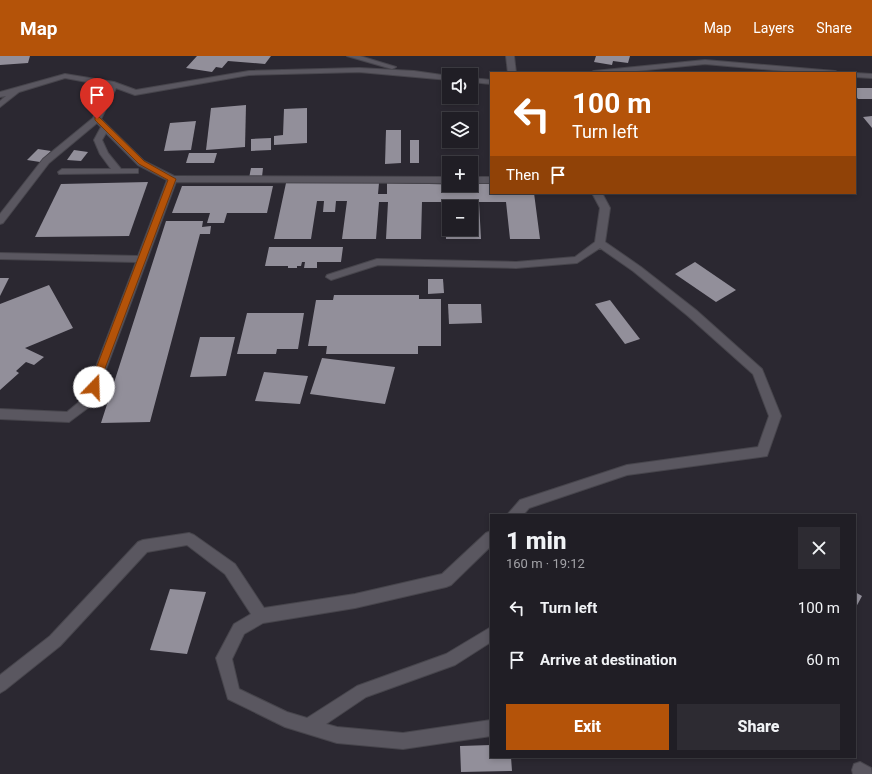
<!DOCTYPE html>
<meta charset="utf-8">
<style>
:root{--surface:#201e25;--page:#2d2b32;--text:#f1f3f6;--muted:#a2a2a7;--line:#3d3c42;--accent:#b45309}
body{margin:0;font-family:Roboto,sans-serif;background:var(--page);color:var(--text);height:100vh;display:flex;flex-direction:column;font-size:15px;white-space:nowrap}
*{box-sizing:border-box;margin:0}
p{font-size:13px;color:var(--muted)}
.icon{flex:none;width:22px;height:22px;fill:none;stroke:currentColor;stroke-width:2;stroke-linecap:round;stroke-linejoin:round}
.map{position:relative;flex:1;overflow:hidden}
.sheet{position:absolute;left:490px;top:458px;width:366px;height:244px;display:flex;flex-direction:column;background:var(--surface);border-radius:0px;box-shadow:0 2px 6px #0003,0 0 0 1px var(--line)}
.sheet>*{flex:none}
.top-card{position:absolute;left:490px;top:16px;width:366px;height:122px;border-radius:0px;box-shadow:0 2px 6px #0003,0 0 0 1px var(--line);background:#b45309;color:#fff;overflow:hidden}
.controls{position:absolute;left:442px;top:12px;display:grid;gap:8px}
.controls a{display:grid;place-items:center;width:36px;height:36px;border-radius:0px;background:var(--surface);box-shadow:0 2px 6px #0003,0 0 0 1px var(--line);font-size:20px}
.pin{position:absolute;display:grid;place-items:center;width:34px;height:34px;color:#fff;margin:-41px -17px;border-radius:50% 50% 50% 0;rotate:-45deg;box-shadow:0 0 4px #0007}
.pin .icon{rotate:45deg}
.me{position:absolute;width:44px;margin:-22px;rotate:21deg;stroke-linejoin:round;filter:drop-shadow(0 0 3px #0008)}
.turn{display:flex;align-items:center;gap:14px;height:84px;padding:0 16px;font-size:18px}
.turn .icon{width:52px;height:52px;stroke-width:2.5}
.turn b{display:block;font-size:28px;line-height:34px}
.then{display:flex;align-items:center;height:38px;padding:0 16px;background:#0003;gap:8px;font-size:15px}
.round{display:grid;place-items:center;flex:none;width:42px;height:42px;border-radius:0px;background:var(--page)}
.overview{display:flex;align-items:center;justify-content:space-between;height:68px;padding:0 16px}
h1{font-size:24px;font-weight:800;line-height:30px}
.action{display:flex;gap:8px;margin-top:auto;padding:8px 16px}
.action a{flex:1;height:46px;border-radius:0px;background:var(--accent);color:#fff;font-size:16px;font-weight:800;line-height:46px;text-align:center}
.action a+a{background:var(--page);color:var(--text)}
ul{padding:0;list-style:none}
li{display:flex;align-items:center;gap:12px;height:52px;padding:0 16px}
li div{flex:1}
li b{display:block;font-size:15px}
li em{font-style:normal}
header{display:flex;align-items:center;gap:24px;box-sizing:border-box;height:56px;padding:0 20px;background:var(--accent);color:#fff}
header strong{font-size:19px}
nav{display:flex;gap:22px;margin-inline-start:auto;font-size:14px}
.map>svg:first-child{display:block}
.building{fill:#928f9a;fill-rule:evenodd}
.lines{fill:none;stroke-linecap:round;stroke-linejoin:round}
.minor-casing{stroke:#47454c;stroke-width:2}
.minor{fill:#5a5760;fill-rule:evenodd}
.route{fill:#b45309;stroke:#753606}
</style>
<header>
<strong>Map</strong>
<nav><a>Map</a><a>Layers</a><a>Share</a></nav>
</header>
<div class="map">
<svg width="872" height="718" viewBox="0 0 872 718">
<rect width="100%" height="100%" fill="#2b2831"/>
<g class="building">
<polygon points="0,0 30,0 28,7 0,9"/>
<polygon points="197,0 271,0 265,8 228,5 222,12 216,11 212,16 186,12"/>
<polygon points="596,0 630,0 628,7 613,5 612,9 594,6"/>
<polygon points="855,32 872,32 872,43 858,43 855,39"/>
<polygon points="246,49 245,91 206,94 211,52"/>
<polygon points="307,52 307,87 274,89 274,80 283,79 284,53"/>
<polygon points="872,60 872,72 863,61"/>
<polygon points="196,65 191,94 164,95 170,67"/>
<polygon points="386,74 401,74 401,107 385,108"/>
<polygon points="271,82 271,94 251,95 251,83"/>
<rect x="410" y="84" width="9" height="23"/>
<polygon points="38,93 51,95 40,106 27,104"/>
<polygon points="74,94 88,96 81,105 67,104"/>
<polygon points="189,97 217,97 214,107 186,107"/>
<polygon points="251,112 263,112 262,121 249,122"/>
<polygon points="148,126 129,180 35,181 61,128"/>
<path d="M286,127H379L378,138H387V127L471,129V127H491V137H534L540,183H510L506,146H479L481,183H446L445,146H422L421,183H386L388,146H379L376,183H342L347,145H336L335,156H323L324,145H317L311,183H274ZM449,151H471V173H449Z"/>
<polygon points="182,130 273,130 267,157 227,157 224,167 207,167 210,157 172,157"/>
<polygon points="166,165 203,165 202,171 211,170 210,178 200,178 150,366 101,367"/>
<polygon points="269,191 343,191 341,206 317,206 317,212 304,212 305,206 302,206 301,210 297,210 297,212 288,212 288,210 265,210"/>
<polygon points="695,206 736,234 716,246 675,218"/>
<polygon points="0,222 9,222 0,240"/>
<polygon points="428,223 443,223 444,237 428,238"/>
<polygon points="49,229 73,272 25,292 44,301 34,309 26,306 16,315 19,317 0,334 0,248"/>
<polygon points="334,239 419,239 419,243 441,243 441,290 418,290 418,298 326,298 327,290 308,290 316,244 333,244"/>
<polygon points="610,244 640,283 625,288 595,248"/>
<polygon points="448,248 481,248 482,267 449,268"/>
<polygon points="247,257 304,257 298,293 277,293 276,298 237,298"/>
<polygon points="200,281 235,281 226,320 190,321"/>
<polygon points="322,302 395,311 385,348 310,338"/>
<polygon points="264,316 308,320 300,348 255,345"/>
<polygon points="170,533 206,536 187,598 150,594"/>
<polygon points="855,536 862,540 855,553"/>
<polygon points="491,689 491,701 511,701 512,715 461,716 460,690"/>
<polygon points="615,701 653,701 653,702 616,703"/>
</g>
<g class="lines">
<g class="minor-casing">
<g id="minor">
<polygon points="347,0 360,0 396,11 392,13"/>
<polygon points="506,0 514,0 516,17 508,17"/>
<polygon points="705,4 835,15 839,17 808,17 705,8 617,17 590,17 594,15"/>
<polygon points="359,12 414,15 449,20 449,24 359,16 249,19 135,39 116,32 101,63 144,105 174,120 449,121 449,127 176,126 93,348 69,366 0,363 0,353 67,356 84,342 136,206 0,203 0,197 138,200 167,124 138,109 106,77 102,84 108,97 121,113 138,113 138,117 59,118 58,116 62,113 111,113 100,98 94,84 101,71 97,67 49,107 3,167 0,168 0,158 43,103 93,62 109,30 65,22 19,36 0,51 0,45 6,40 0,41 0,36 65,18 114,26 136,34 249,15"/>
<polygon points="854,17 855,17 872,18 872,22 855,21"/>
<polygon points="471,22 491,24 491,28 471,26"/>
<rect x="471" y="121" width="20" height="6"/>
<polygon points="592,137 602,137 610,152 605,186 641,211 696,254 762,313 781,360 767,400 627,419 529,452 523,459 507,459 520,444 627,409 758,391 769,360 753,318 688,260 633,215 600,192 577,207 516,212 378,209 331,224 326,221 327,219 377,203 516,206 575,201 595,186 600,152"/>
<polygon points="491,475 491,490 451,529 446,531 355,552 263,567 244,578 232,603 239,633 287,656 307,662 357,630 446,598 491,571 491,586 455,609 366,641 326,668 337,671 403,677 491,664 491,680 403,693 337,687 285,671 228,643 216,602 234,568 251,558 225,518 187,489 147,496 60,590 5,634 0,637 0,619 50,580 138,486 143,484 189,477 194,479 235,508 264,552 355,538 442,518 486,477"/>
<polygon points="860,706 871,712 872,718 853,718 852,714 854,708"/>
</g>
</g>
<use href="#minor" class="minor"/>
</g>
<polygon class="route" points="95,61 99,61 144,105 176,123 98,331 94,334 89,331 168,124 139,108 95,64"/>
</svg>
<div class="controls">
<a><svg class="icon" aria-label="sound" viewBox="0 0 24 24"><path d="M4 9h4l5-4v14l-5-4H4zM17 9q2 3 0 6"/></svg></a>
<a><svg class="icon" aria-label="layers" viewBox="0 0 24 24"><path d="M12 4l9 5-9 5-9-5zM3 14l9 5 9-5"/></svg></a>
<a>+</a>
<a>−</a>
</div>
<div class="pin" style="left:97px;top:63px;background:#d93025"><svg class="icon" aria-label="arrive" viewBox="0 0 24 24"><path d="M6 21V4h12l-3 4 3 4H6"/></svg></div>
<svg class="me" style="left:94px;top:331px" viewBox="-20 -20 40 40"><circle r="19" fill="#fff"/><path d="M0-13L10 11 0 6-10 11z" fill="#b45309"/></svg>
<div class="top-card">
<div class="turn"><svg class="icon" aria-label="left" viewBox="0 0 24 24"><path d="M17 20v-9H6M10 6l-5 5 5 5"/></svg><div><b>100 m</b>Turn left</div></div>
<div class="then">Then<svg class="icon" aria-label="arrive" viewBox="0 0 24 24"><path d="M6 21V4h12l-3 4 3 4H6"/></svg></div>
</div>
<section class="sheet">
<div class="overview"><div><h1>1 min</h1><p>160 m · 19:12</p></div><a class="round"><svg class="icon" aria-label="close" viewBox="0 0 24 24"><path d="M6 6l12 12M18 6L6 18"/></svg></a></div>
<ul>
<li><svg class="icon" aria-label="left" viewBox="0 0 24 24"><path d="M17 20v-9H6M10 6l-5 5 5 5"/></svg><div><b>Turn left</b></div><em>100 m</em></li>
<li><svg class="icon" aria-label="arrive" viewBox="0 0 24 24"><path d="M6 21V4h12l-3 4 3 4H6"/></svg><div><b>Arrive at destination</b></div><em>60 m</em></li>
</ul>
<div class="action"><a>Exit</a><a>Share</a></div>
</section>
</div>
